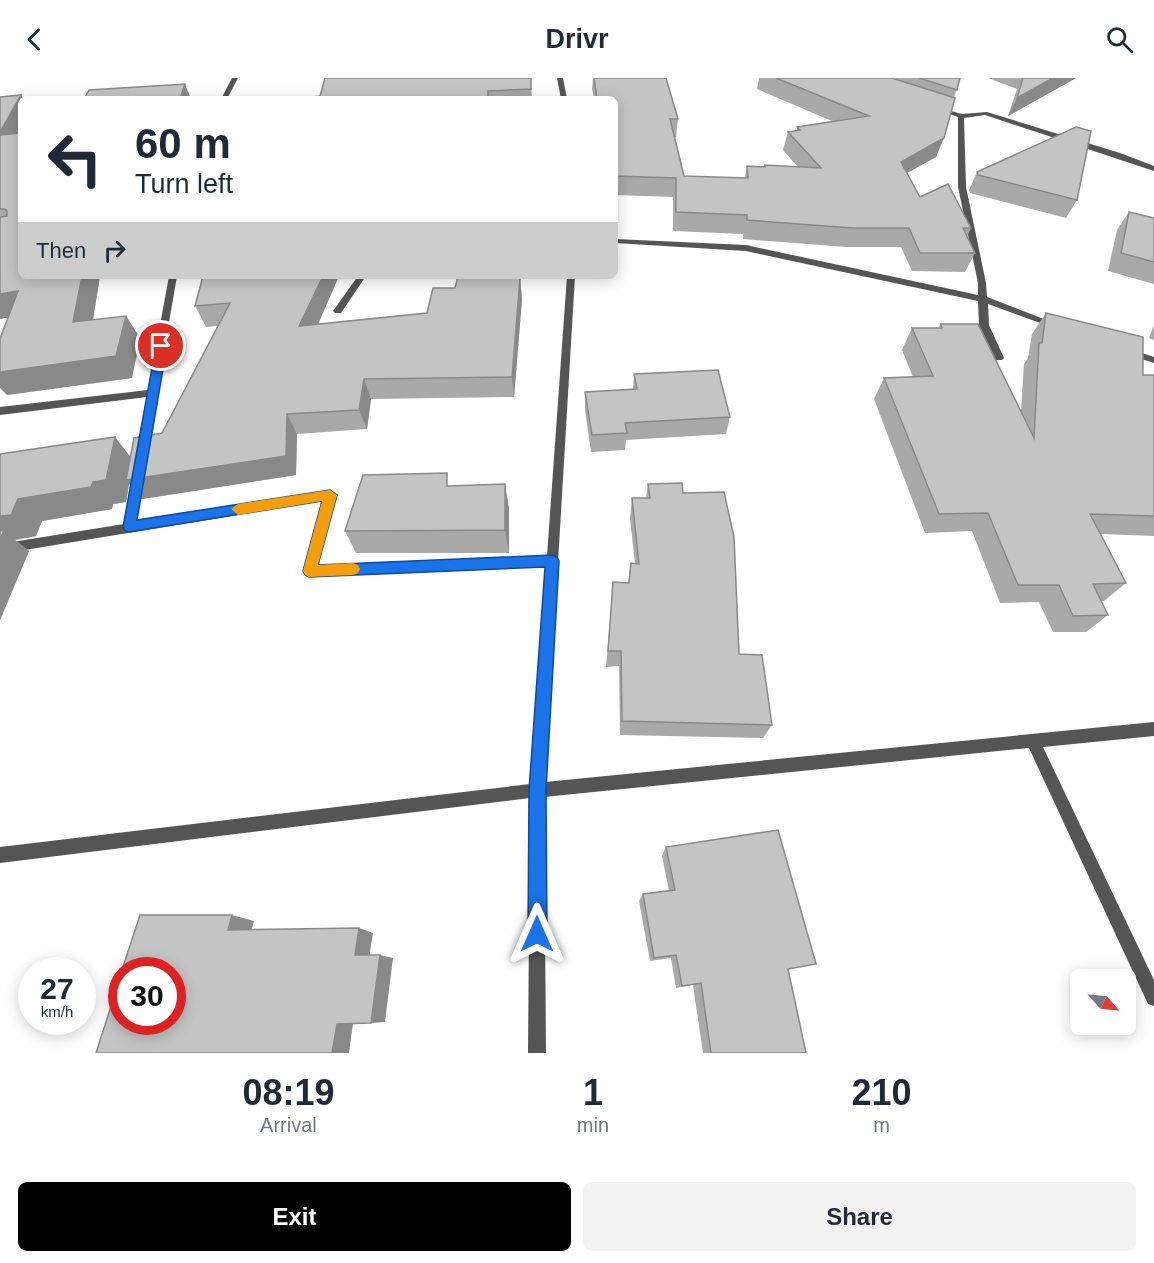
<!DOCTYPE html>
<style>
:root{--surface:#fff;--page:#f2f2f3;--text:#1f2937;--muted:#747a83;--accent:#000}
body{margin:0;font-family:Arial,sans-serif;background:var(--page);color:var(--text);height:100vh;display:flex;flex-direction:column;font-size:22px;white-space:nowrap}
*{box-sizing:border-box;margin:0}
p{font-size:20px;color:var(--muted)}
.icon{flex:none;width:33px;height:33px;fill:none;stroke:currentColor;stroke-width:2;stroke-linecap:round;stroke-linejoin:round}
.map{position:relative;height:975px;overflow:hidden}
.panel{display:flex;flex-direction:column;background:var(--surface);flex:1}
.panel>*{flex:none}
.top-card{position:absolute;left:18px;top:18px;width:600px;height:183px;border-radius:9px;box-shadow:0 3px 15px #0003;background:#fff;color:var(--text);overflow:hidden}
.needle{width:39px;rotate:117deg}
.buttons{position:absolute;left:1070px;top:891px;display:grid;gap:12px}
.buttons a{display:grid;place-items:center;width:66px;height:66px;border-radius:9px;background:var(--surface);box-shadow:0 3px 15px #0003;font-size:30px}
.speed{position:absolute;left:18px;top:879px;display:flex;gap:12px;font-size:30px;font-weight:700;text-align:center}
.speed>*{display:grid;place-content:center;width:78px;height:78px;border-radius:50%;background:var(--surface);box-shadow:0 3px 15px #0003;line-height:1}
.speed small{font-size:15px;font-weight:400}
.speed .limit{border:9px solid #d22;background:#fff;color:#111}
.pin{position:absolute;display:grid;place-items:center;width:51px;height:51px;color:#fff;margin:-26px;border:3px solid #fff;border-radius:50%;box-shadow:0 2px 6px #0007}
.me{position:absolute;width:66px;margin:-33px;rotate:0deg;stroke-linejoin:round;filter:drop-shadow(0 0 4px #0008)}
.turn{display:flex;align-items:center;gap:21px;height:126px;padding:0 18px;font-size:27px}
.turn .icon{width:78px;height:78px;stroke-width:2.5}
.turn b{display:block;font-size:42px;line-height:51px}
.then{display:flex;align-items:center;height:57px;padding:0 18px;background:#0003;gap:12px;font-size:22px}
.eta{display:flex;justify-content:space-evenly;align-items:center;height:102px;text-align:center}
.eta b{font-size:36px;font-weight:800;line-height:42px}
.primary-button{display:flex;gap:12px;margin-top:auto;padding:12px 18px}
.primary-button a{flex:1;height:69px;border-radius:9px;background:var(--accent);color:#fff;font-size:24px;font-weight:800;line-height:69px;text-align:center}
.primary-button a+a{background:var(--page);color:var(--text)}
header{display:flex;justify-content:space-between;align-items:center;height:78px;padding:0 18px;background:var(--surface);font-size:27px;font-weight:800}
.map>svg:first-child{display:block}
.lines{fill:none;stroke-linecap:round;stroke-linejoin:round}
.minor{fill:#555;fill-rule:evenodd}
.wall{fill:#a9a9a9}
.shaded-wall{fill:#898989}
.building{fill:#c4c4c4;stroke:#898989;stroke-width:1.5}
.route{fill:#1a73e8;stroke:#114b97;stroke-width:1.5}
.slow{fill:#f59e0b}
</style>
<header><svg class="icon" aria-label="back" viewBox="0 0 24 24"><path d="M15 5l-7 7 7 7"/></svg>Drivr<svg class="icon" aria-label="search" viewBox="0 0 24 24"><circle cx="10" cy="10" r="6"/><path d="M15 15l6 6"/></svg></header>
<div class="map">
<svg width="1154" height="975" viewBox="0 0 1154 975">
<rect width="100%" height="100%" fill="#fff"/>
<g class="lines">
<g class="minor">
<polygon points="232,0 238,0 227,21 221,21"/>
<polygon points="557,0 563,0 567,21 561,21"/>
<polygon points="936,29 962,36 987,34 1120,75 1154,88 1154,93 985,37 964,40 966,109 986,205 987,219 1062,248 1060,250 1054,250 988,226 989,247 1004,280 1002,282 996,282 979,247 978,223 746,173 615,165 615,161 746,167 978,217 978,205 958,109 958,39 936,31"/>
<polygon points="169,198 177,198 146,377 138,377 137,374 147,319 0,337 0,329 148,312"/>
<polygon points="358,198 366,198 341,235 335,235 333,233"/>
<polygon points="567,198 575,198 545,704 1154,644 1154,658 1043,669 1154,902 1154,928 1148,926 1029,670 544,719 546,975 528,975 530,720 0,785 0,769 530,706 546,488 309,498 305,497 303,493 323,423 0,476 0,466 124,446 133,397 138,393 143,397 136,444 330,413 334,414 336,417 316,488 547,478"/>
<polygon points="1129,271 1154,279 1154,285 1126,276 1124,274"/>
</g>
</g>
<g class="wall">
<polygon points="531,0 532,21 295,21"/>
<polygon points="593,0 666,0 678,41 676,59 675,59 684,98 745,100 747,88 764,89 765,87 798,89 783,72 788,54 797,52 797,49 832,43 757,11 759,0 960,0 936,79 907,95 920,119 971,150 967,159 975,175 965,194 912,193 901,169 846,169 743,161 743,156 673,153 673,119 615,117 615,21 594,21 592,11"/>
<polygon points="988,0 1076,0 1008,38 1017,11"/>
<polygon points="21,17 23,21 21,21 21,198 100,198 93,242 126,238 140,260 132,300 7,317 8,239 0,241 0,19"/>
<polygon points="977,94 1077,122 1066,140 970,115 969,112"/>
<polygon points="1129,134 1154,140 1154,206 1108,193 1117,152"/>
<polygon points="203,198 339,198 318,246 427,235 455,210 520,200 522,221 514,319 371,321 367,351 297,356 296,397 142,421 129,406 126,424 113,426 112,431 42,443 36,458 15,462 29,473 0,542 0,376 131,378 162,355 218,248 206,249 195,228"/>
<polygon points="1046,235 1143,297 1154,297 1154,458 1101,456 1126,505 1104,523 1101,523 1108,537 1086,554 1053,554 1039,524 1000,525 972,453 925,455 874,321 884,300 913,299 902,272 912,250 938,250 941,246 1021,333 1024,286 1028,280 1032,256"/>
<polygon points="1154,247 1154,262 1149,260"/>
<polygon points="634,296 730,339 726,356 626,362 625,372 591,374 585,332 585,314 633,311"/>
<polygon points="648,406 683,415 739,576 772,647 763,660 620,657 619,588 606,589 613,504 628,505 631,485 635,486 630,440 632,420 646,420"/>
<polygon points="509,430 509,475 356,475 345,453"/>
<polygon points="666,769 788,891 806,975 703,975 693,907 676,910 671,880 650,883 639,823 643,816 669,813 662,778"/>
</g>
<g class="shaded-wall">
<polygon points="1053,0 1076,0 1008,38 1017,20"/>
<polygon points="185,6 191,21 180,21"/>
<polygon points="21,17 23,21 21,21 21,63 0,60 0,54"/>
<polygon points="944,60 936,79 894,102 901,84"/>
<polygon points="82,198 100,198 89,266 73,244"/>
<polygon points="323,198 339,198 308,269 299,248"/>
<polygon points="520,200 522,221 514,319 512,299"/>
<polygon points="18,213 35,235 0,241 0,216"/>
<polygon points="126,238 140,260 132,300 7,317 0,310 0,294"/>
<polygon points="364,301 371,321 367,351 359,332"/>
<polygon points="287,336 297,356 296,397 142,421 129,406 126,424 113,426 112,431 42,443 36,458 15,462 29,473 0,542 0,438 18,421 93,404 115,359 133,382"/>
<polygon points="505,406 509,430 509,475 505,452"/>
<polygon points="232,837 254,843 250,857 228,852"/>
<polygon points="359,850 373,855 369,880 355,877"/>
<polygon points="380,877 393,880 385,944 371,945"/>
<polygon points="353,945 349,975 332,975 337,946"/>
</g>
<g class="building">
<polygon points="325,0 531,0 531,11 488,13 488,21 295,21 320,18"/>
<polygon points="594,0 666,0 678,41 670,41 684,98 748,100 747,88 765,89 765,87 821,90 788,54 800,52 797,49 869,38 776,0 892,0 955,20 944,60 901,84 920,119 948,106 971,150 963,150 975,175 920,175 909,150 853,150 747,142 747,137 676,134 676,100 615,98 615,21 597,21"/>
<polygon points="919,0 960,0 957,12"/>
<polygon points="1023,0 1053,0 1017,20"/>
<polygon points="185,6 180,21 84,21 89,12"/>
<polygon points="21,17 0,54 0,19"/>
<polygon points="1076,49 1091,53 1077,122 978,97 977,94"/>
<polygon points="21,55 21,198 82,198 73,244 126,238 116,278 0,294 0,261 18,213 0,216 0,139 7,138 7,133 5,131 0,131 0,57"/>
<polygon points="1129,134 1154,140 1154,184 1121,175"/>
<polygon points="203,198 323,198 299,248 427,235 433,210 455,210 458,198 512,198 512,200 520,200 512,299 364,301 359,332 287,336 286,378 126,402 134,360 162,355 230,225 195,228"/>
<polygon points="1046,235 1143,259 1143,297 1154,297 1154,438 1090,436 1126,505 1093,506 1108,537 1073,538 1059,507 1018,507 988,435 939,436 884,300 933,298 912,250 942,250 941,246 978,246 1034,360 1039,265 1042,265"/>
<polygon points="718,292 730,339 625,345 627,355 592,357 585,314 637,311 634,296"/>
<polygon points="115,359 106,402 93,404 91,409 18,421 11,437 0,438 0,376"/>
<polygon points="447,395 447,408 505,406 505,452 345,453 363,397"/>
<polygon points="682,405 683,415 724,414 734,459 739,576 762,577 772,647 622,643 621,573 608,573 613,504 629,505 631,485 639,486 632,420 650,420 648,406"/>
<polygon points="4,452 0,462 0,453"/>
<polygon points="778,752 816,886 788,891 806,975 711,975 701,905 682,908 676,877 654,880 643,816 675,812 666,769"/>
<polygon points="140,837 232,837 228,852 359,850 355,877 380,877 371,945 337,946 332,975 96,975 122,894 122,944 172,944 172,892 122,892"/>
</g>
<polygon class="route" points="161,264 167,268 137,442 330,412 337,417 318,487 552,477 557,479 559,483 546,712 547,856 544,862 537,865 531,862 528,856 529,712 545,489 309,499 305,497 303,493 322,423 129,454 125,453 123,449 156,268"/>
<polygon class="slow" points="330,412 337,417 318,487 353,485 358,487 360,491 358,495 353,497 309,499 305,497 303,493 322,423 238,437 231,431 238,426"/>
</svg>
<div class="buttons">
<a><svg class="needle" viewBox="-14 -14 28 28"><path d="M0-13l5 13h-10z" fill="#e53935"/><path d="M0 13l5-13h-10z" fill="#747a83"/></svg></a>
</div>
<div class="speed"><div>27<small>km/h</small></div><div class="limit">30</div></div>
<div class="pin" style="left:161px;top:268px;background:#d93025"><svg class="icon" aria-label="arrive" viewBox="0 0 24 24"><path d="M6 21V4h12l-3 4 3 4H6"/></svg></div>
<svg class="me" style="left:537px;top:856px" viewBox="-20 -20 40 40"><path d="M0-17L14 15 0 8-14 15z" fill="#1a73e8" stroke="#fff" stroke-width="4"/></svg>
<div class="top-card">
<div class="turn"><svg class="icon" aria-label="left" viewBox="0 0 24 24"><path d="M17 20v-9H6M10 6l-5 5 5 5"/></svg><div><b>60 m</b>Turn left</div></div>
<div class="then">Then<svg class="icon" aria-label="right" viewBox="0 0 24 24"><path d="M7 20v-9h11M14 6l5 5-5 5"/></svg></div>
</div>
</div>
<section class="panel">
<div class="eta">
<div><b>08:19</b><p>Arrival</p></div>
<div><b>1</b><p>min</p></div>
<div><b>210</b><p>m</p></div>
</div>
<div class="primary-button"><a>Exit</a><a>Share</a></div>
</section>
